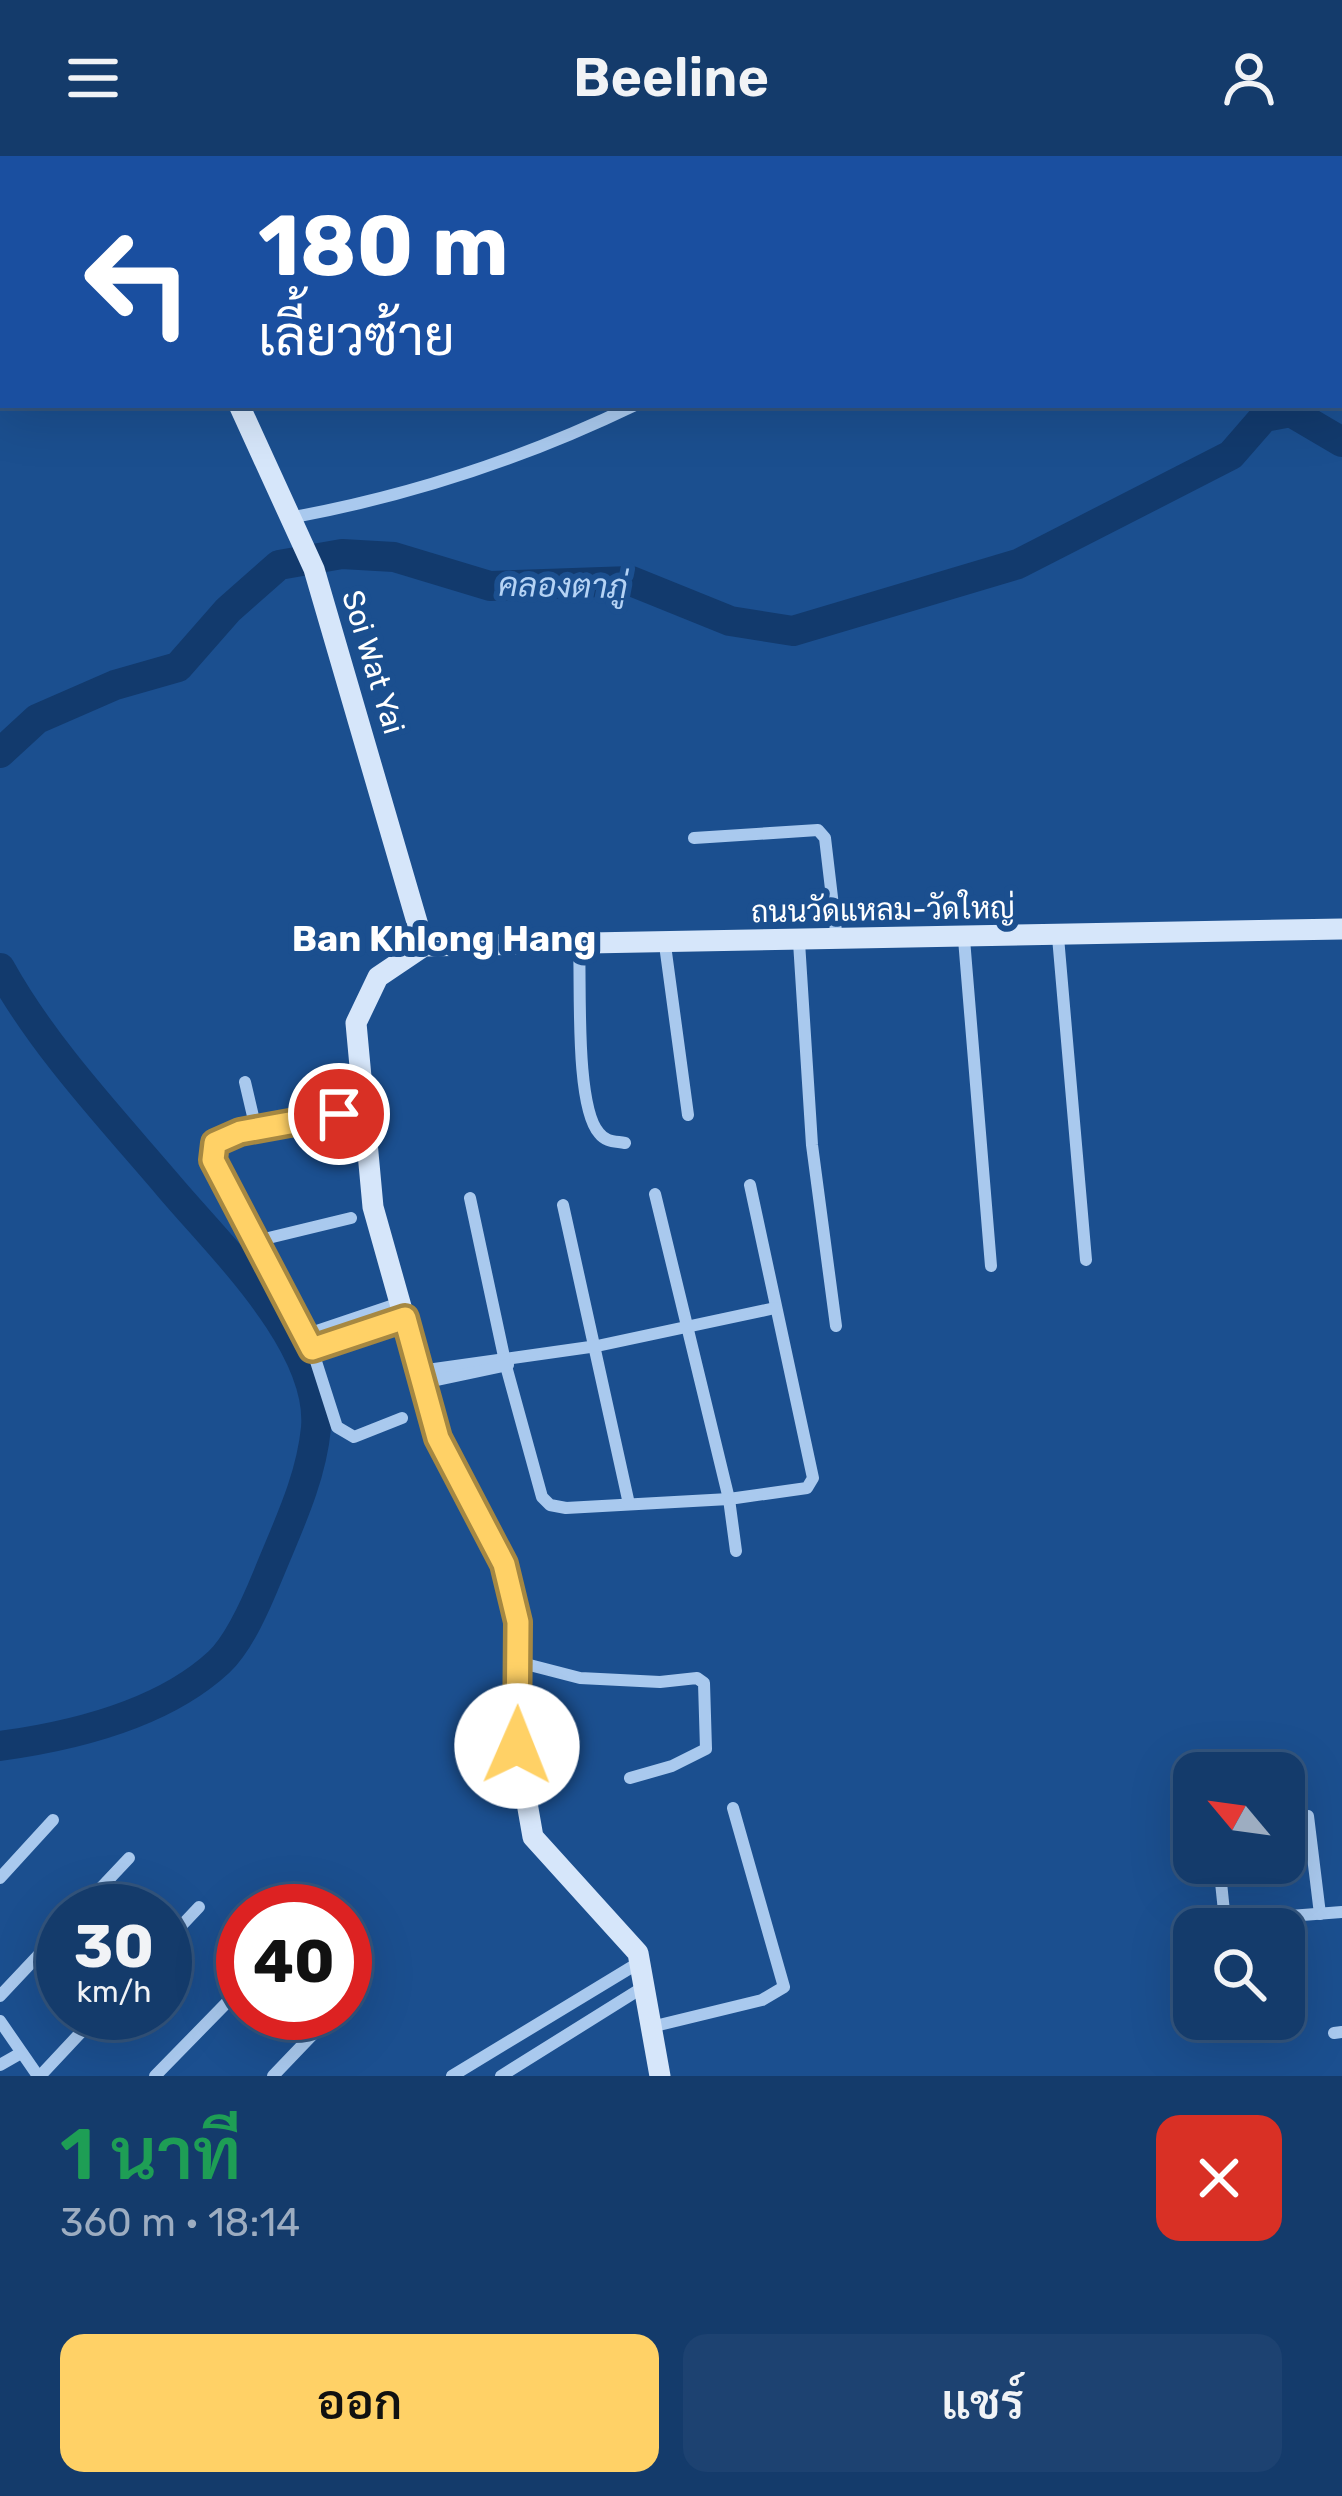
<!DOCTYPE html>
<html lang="th">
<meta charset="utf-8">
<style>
:root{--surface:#143b6b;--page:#1d4271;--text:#f1f3f6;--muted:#9dadc1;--line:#33557e;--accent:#ffd166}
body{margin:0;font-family:Rubik,Sarabun,sans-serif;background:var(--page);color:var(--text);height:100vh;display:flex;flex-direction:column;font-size:45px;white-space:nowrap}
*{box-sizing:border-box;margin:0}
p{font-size:39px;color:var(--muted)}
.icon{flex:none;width:66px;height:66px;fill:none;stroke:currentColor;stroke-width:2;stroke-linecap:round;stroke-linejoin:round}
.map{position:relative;height:1920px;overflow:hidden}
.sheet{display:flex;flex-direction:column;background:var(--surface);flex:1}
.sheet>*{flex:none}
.guide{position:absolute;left:0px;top:0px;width:1344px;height:252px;box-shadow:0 12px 48px #0002,0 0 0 3px var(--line);background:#1a4fa0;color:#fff;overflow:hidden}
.needle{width:78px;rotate:299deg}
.fabs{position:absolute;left:1173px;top:1596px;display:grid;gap:24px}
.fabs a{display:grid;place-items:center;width:132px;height:132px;border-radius:24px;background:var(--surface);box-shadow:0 12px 48px #0002,0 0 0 3px var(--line);font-size:60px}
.speed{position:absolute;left:36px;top:1728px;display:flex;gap:24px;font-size:60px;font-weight:700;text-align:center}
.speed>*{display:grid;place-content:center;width:156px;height:156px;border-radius:50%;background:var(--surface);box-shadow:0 12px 48px #0002,0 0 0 3px var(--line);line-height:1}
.speed small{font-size:30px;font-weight:400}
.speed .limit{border:18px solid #d22;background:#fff;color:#111}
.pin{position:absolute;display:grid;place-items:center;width:102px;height:102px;color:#fff;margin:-51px;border:6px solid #fff;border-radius:50%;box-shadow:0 3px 12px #0007}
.me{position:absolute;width:132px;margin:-66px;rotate:1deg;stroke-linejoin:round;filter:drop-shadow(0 0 9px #0008)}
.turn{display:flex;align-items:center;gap:42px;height:252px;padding:0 60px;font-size:54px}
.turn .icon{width:156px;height:156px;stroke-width:2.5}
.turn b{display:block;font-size:84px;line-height:102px}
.round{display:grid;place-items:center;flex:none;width:126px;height:126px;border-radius:24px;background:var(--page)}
.overview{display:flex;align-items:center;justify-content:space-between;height:204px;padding:0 60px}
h1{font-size:72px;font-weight:600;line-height:90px;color:#1e9e55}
.cta{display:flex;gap:24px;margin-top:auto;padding:24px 60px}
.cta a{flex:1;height:138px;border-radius:24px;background:var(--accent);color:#111;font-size:48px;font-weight:600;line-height:138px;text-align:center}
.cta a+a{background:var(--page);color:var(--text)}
header{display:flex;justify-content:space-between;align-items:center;height:156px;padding:0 60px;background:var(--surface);font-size:54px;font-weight:600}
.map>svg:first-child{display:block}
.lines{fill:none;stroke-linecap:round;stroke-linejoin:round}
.river{stroke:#123a6d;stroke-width:30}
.street{stroke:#a9c9ee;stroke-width:12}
.secondary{stroke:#d6e6fa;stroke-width:21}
.route-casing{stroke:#a68842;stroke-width:30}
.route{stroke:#ffd166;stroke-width:21}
.labels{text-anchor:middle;stroke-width:12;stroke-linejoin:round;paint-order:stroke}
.street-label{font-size:30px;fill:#fff;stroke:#1b4f8f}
.water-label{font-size:33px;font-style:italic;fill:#b5d3f5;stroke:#1b4f8f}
.quarter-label{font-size:36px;font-weight:bold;fill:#fff;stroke:#1b4f8f}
</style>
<header><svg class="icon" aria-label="menu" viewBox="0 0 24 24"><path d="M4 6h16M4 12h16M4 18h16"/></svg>Beeline<svg class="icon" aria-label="person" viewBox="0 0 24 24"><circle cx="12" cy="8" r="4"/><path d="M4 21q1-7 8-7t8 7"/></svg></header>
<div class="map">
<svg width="1342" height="1920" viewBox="0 0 1342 1920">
<rect width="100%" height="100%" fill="#1b4f8f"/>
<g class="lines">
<g class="river">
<polyline points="0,597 37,563 115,529 178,511 228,454 279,409 342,398 394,401 490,430 631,425 730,465 793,475 1018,408 1231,299 1264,261 1291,256 1342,286"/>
<path d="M0,812C43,890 109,960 167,1028C217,1088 323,1187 316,1272C311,1324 287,1372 268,1419C257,1446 240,1486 219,1506C163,1558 73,1580 0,1590"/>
</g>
<g class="street">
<polyline points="1140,3 1146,0"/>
<path d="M294,361C414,339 525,302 635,249"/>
<polyline points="694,682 818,674 825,682 837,784"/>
<polyline points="1058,781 1086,1104"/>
<polyline points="964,783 991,1110"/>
<polyline points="799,786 812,989 836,1170"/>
<polyline points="665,789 688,959"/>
<path d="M579,790C581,830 575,950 599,977C606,986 614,985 625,987"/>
<polyline points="245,926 256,973"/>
<polyline points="339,958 240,976 215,987 213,1004 312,1193 337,1271 354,1281 402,1262"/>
<polyline points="655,1038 729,1343 736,1395"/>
<polyline points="470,1042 506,1210 542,1341 550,1349 566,1352 729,1343 807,1332 813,1322 750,1029"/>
<polyline points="563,1049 629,1348"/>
<polyline points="256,1085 351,1062"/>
<polyline points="305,1179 400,1147"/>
<polyline points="312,1193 405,1163"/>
<polyline points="420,1215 597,1190 775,1152"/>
<polyline points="423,1227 508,1209"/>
<polyline points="518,1506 580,1522 660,1526 697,1522 704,1527 706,1593 672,1610 630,1622"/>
<polyline points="1308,1660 1320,1758"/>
<polyline points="1219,1707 1225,1765 1342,1756"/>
<polyline points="0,1722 53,1664"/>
<polyline points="79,1755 129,1702"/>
<polyline points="165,1787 199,1751"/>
<polyline points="0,1840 63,1773"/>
<polyline points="0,1865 38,1920"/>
<polyline points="655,1870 762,1844 784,1831 733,1652"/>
<polyline points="1334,1877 1342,1876"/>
<polyline points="0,1909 21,1897"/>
<polyline points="40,1920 99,1857"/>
<polyline points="155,1920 243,1830"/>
<polyline points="273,1920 315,1876"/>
<polyline points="452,1920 640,1806"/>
<polyline points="501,1920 645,1830"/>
</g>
<g class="secondary">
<polyline points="127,0 128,3"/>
<polyline points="239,249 314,413 424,790"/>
<polyline points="660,1920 638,1797 533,1681 517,1590 517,1466 504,1407 438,1282 373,1051 356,867 378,821 424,790 1342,773"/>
</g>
</g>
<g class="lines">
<g class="route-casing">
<polyline id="route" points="339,958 240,976 215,987 213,1004 312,1193 405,1162 438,1282 504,1408 518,1466 517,1590"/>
</g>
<use href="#route" class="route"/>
</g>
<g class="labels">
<g class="street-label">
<text transform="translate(373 506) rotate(73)" y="10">Soi Wat Yai</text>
<text transform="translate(883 754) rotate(-1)" y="10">ถนนวัดแหลม-วัดใหญ่</text>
</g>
<g class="water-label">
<text transform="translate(563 429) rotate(1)" y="12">คลองตาภู่</text>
</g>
<g class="quarter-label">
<text x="444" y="795">Ban Khlong Hang</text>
</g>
</g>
</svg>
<div class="fabs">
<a><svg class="needle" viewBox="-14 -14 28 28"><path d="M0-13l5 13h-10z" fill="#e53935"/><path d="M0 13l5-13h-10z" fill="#9dadc1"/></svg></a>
<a><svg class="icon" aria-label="search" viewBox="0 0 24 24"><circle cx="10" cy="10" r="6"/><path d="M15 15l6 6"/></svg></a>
</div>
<div class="speed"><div>30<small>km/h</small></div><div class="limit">40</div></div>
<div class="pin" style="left:339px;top:958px;background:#d93025"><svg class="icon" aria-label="arrive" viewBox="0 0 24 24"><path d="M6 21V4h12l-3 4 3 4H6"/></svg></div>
<svg class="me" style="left:517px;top:1590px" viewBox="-20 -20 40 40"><circle r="19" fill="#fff"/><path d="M0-13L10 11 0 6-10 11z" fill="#ffd166"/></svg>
<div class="guide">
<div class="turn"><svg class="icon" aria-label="left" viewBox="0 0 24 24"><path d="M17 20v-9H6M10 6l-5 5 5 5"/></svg><div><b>180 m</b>เลี้ยวซ้าย</div></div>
</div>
</div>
<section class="sheet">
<div class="overview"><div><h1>1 นาที</h1><p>360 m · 18:14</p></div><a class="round" style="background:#d93025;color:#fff"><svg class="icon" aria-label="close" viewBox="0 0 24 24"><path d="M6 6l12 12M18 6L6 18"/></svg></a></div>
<div class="cta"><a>ออก</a><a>แชร์</a></div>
</section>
